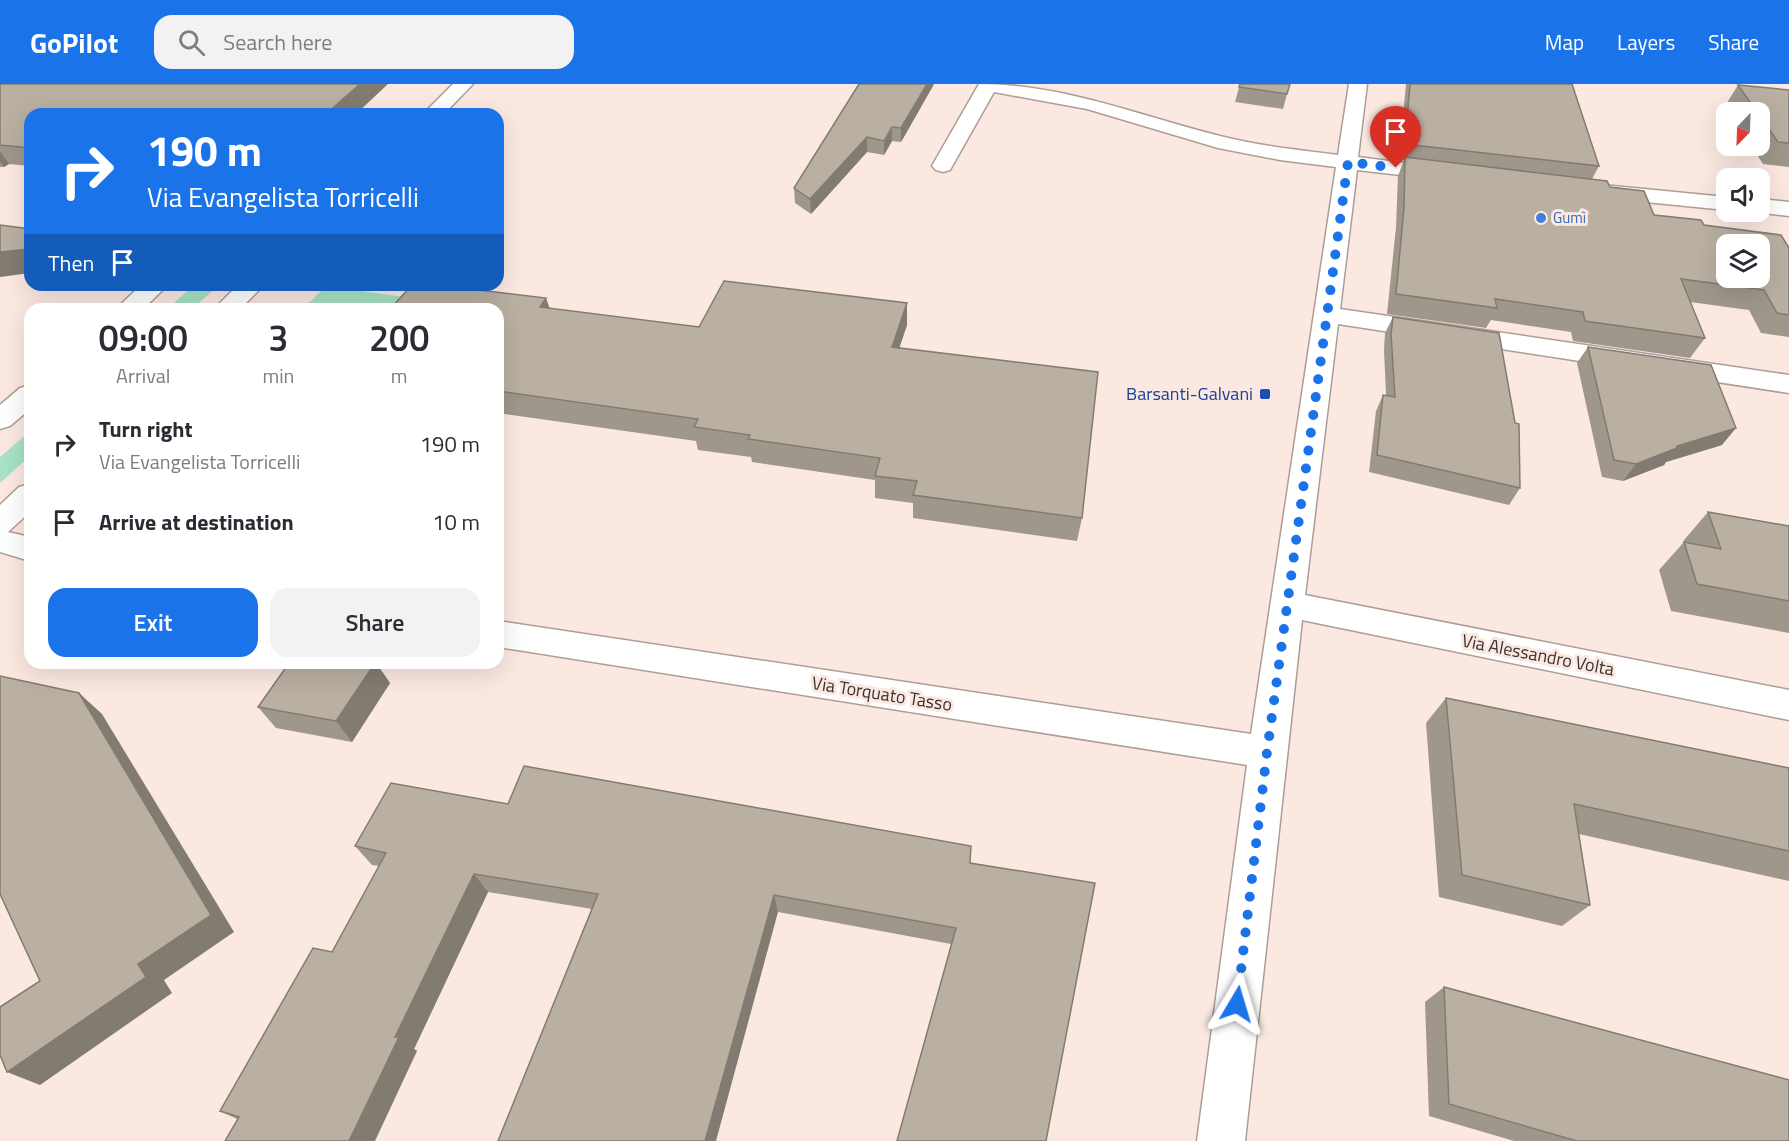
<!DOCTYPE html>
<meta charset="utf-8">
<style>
:root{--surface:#fff;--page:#f2f2f3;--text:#2b2b33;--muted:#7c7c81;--accent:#1a73e8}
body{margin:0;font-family:"Titillium Web",sans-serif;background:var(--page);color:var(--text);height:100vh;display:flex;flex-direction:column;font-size:22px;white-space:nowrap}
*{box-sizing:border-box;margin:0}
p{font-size:20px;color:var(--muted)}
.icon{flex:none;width:33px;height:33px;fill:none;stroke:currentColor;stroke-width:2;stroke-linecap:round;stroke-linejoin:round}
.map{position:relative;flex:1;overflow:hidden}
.drawer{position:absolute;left:24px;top:219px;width:480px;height:366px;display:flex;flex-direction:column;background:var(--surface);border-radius:18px;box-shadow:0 6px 24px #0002}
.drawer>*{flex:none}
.banner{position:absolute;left:24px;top:24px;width:480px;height:183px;border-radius:18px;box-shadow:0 6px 24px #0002;background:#1a73e8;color:#fff;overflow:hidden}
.needle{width:39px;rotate:203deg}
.controls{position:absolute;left:1716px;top:18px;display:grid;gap:12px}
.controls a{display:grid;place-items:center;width:54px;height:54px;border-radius:12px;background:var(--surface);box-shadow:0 6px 24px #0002;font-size:30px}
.pin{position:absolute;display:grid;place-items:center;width:51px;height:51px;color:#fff;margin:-62px -26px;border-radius:50% 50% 50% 0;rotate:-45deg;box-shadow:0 0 6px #0007}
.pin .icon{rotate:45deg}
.me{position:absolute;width:66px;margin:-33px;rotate:7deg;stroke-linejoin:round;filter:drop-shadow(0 0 4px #0008)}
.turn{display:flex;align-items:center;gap:21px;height:126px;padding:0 24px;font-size:27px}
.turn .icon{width:78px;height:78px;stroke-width:2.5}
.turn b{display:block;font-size:42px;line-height:51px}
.then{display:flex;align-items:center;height:57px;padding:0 24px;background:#0003;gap:12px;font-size:22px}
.eta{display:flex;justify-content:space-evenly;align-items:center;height:102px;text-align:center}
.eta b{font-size:36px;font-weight:600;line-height:42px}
.button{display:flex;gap:12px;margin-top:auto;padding:12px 24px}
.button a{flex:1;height:69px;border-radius:18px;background:var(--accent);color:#fff;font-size:24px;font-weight:600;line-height:69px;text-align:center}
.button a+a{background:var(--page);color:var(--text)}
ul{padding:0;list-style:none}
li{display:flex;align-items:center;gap:18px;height:78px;padding:0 24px}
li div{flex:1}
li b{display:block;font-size:22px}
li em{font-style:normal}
header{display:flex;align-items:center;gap:36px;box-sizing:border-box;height:84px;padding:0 30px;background:var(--accent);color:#fff}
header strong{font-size:28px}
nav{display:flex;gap:33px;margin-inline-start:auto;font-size:21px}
.search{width:420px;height:54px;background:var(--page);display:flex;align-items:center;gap:15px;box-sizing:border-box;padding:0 21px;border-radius:18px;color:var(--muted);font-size:22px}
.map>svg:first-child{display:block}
.green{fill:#a7e2c4}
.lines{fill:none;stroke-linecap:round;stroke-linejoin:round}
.street-casing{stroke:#ae9d96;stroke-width:3}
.street{fill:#fff;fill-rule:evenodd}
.wall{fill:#9f978b}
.shaded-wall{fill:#827b71}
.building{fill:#b9b0a2;stroke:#827b71;stroke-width:1.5;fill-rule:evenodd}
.route{stroke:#1a73e8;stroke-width:10;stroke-dasharray:0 18}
.shop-dot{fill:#3f7fe0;stroke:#fbe9e1;stroke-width:2}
.transit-dot{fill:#1a4fb4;stroke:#fbe9e1;stroke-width:2}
.labels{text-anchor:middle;stroke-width:6;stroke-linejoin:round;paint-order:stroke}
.far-shop-label{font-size:15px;fill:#366cbe;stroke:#fbe9e1;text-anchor:start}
.transit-label{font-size:18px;fill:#164399;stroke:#fbe9e1;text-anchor:end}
.street-label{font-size:18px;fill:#3a3331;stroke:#fbe9e1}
</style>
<header>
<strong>GoPilot</strong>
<div class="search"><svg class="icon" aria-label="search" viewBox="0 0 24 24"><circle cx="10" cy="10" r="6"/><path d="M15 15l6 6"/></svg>Search here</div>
<nav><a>Map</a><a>Layers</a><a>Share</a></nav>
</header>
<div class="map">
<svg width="1789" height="1057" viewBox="0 0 1789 1057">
<rect width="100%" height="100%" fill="#fbe9e1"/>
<g class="green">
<polygon points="194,201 219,201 192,225 167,225"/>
<polygon points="326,202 411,214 401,225 303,225"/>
<polygon points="30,347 30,372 0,399 0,373"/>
</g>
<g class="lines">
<g class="street-casing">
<g id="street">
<polygon points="453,0 473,0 444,30 423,30"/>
<path d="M979,0C1063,0 1140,32 1220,52C1259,62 1299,66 1338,71L1349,0H1367L1358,73L1444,84L1452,85L1455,90L1452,95L1444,96L1357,86L1340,225L1789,291V309L1338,240L1305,511L1789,606V636L1302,536L1245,1057H1197L1247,681L498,563V537L1251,650L1336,83L1280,76L1218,64L1087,25L994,8L950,86L943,88L936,86L932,82Z"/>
<polygon points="1603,101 1726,113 1726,126 1595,113 1592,108 1595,103"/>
<polygon points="1760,115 1789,118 1789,132 1755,128 1760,128"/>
<polygon points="141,201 168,201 143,225 116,225"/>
<polygon points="238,201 264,201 240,225 214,225"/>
<polygon points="30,301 30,325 10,342 0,345 0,321 20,304"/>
<polygon points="30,400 30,428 8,448 30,453 30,477 0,468 0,421 19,403"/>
</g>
</g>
<use href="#street" class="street"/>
</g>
<g class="wall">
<polygon points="0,0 30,30 30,82 9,80 4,83 0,83"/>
<polygon points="934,0 901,58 892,57 884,71 867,68 811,130 795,119 794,104"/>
<polygon points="1240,0 1287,10 1283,25 1235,18"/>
<polygon points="1406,0 1572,0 1599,82 1592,95 1610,103 1654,131 1704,141 1789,164 1789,253 1761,249 1749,226 1690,218 1705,254 1690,274 1573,257 1571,248 1491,236 1486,244 1387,230 1396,143 1398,92 1404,76 1399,75"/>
<polygon points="1738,1 1789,6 1789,83 1763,80 1751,62 1760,62 1760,28 1729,28 1725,22"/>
<polygon points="546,214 549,224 699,243 907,241 899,264 1082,434 1077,457 913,434 913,419 875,414 875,396 752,378 751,373 698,366 696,357 498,329 498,225"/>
<polygon points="1393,233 1520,404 1509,421 1369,388 1376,327 1383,311 1386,311 1384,266 1385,249"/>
<polygon points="1588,263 1722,361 1666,378 1664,381 1623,397 1602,393 1577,279"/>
<polygon points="1708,428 1789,442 1789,549 1671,527 1659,486 1684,458 1684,456"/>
<polygon points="289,579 376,579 390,599 352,658 276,644 258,623"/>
<polygon points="1446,614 1789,684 1789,797 1579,750 1590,821 1562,842 1439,813 1426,639"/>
<polygon points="508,720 970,779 1095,799 951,860 778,828 592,825 488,808 414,965 417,967 237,1035 220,1027 332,868 379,782 372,781 355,762"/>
<polygon points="1444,903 1789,1057 1514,1057 1429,1032 1425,918"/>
</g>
<g class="shaded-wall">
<polygon points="360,0 388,0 356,30 326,30"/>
<polygon points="927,0 934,0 901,58 901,44"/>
<polygon points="892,43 892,57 884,71 884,57"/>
<polygon points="867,53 867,68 811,130 810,115"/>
<polygon points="0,67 9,80 4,83 0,78"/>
<polygon points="30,165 30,189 0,193 0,168"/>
<polygon points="546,214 554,237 540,223"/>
<polygon points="907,219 907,241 892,286 892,263"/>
<polygon points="1736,344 1722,361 1666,378 1664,381 1623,397 1636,380 1677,362"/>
<polygon points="375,579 376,579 390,599 352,658 336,637"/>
<polygon points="79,609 102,630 234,848 164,896 172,909 40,1001 7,988 138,880"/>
<polygon points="474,790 488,808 414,965 417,967 375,1057 349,1057 395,953"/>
<polygon points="774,811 778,828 716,1057 705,1057"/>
</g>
<g class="building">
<polygon points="0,0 360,0 326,30 30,30 30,64 0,61"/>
<polygon points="859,0 927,0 901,44 892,43 884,57 867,53 810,115 794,104"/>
<polygon points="1240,0 1290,0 1287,10 1239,3"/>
<polygon points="1410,0 1572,0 1599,82 1405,60"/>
<polygon points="1738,1 1789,6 1789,59 1778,58 1760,32 1760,28 1757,28"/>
<path d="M1405,73L1607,97L1610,103L1644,107L1654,131L1701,136L1704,141L1781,151L1789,164V231L1777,229L1764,206L1681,195L1705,254L1585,237L1583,228L1495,215L1497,224L1396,210L1404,124ZM1726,160H1760V194H1726Z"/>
<polygon points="0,141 30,145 30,165 0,168"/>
<polygon points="724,197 907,219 892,263 1098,288 1082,434 913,411 917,397 875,392 880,374 748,355 750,351 694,343 698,335 498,307 498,225 390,225 412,201 435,201 546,214 540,223 699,243"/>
<polygon points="1393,233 1499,249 1515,339 1519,340 1520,404 1377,371 1383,311 1395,313 1391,250"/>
<polygon points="1588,263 1711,281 1736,344 1677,362 1677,364 1636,380 1614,376"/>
<polygon points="1708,428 1789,442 1789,517 1697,500 1684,458 1721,465"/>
<polygon points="289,579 375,579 336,637 258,623"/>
<polygon points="0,592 79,609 211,831 138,880 146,893 7,988 0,971 0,923 40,897 0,810"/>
<polygon points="1446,614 1789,684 1789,767 1574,720 1590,821 1462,791"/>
<polygon points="524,682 971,762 970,779 1095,799 1046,1057 897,1057 956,844 774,811 705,1057 498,1057 598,810 474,790 395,953 399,953 349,1057 225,1057 239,1033 220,1027 313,864 332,868 386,769 355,762 391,699 508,720"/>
<polygon points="1444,903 1789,996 1789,1057 1577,1057 1449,1020"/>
</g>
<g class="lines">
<polyline class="route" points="1237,920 1267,668 1348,78 1396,84"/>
</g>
<circle class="shop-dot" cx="1541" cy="134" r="6"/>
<rect class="transit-dot" x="1259" y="304" width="12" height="12" rx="3"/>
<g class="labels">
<g class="far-shop-label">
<text x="1553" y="139">Gumì</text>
</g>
<g class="transit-label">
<text x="1253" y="316">Barsanti-Galvani</text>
</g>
<g class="street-label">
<text transform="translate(1538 571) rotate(11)" y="6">Via Alessandro Volta</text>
<text transform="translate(882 610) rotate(9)" y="6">Via Torquato Tasso</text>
</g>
</g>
</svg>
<div class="controls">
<a><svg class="needle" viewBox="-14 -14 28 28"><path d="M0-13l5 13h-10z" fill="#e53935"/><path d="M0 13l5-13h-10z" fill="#7c7c81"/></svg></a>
<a><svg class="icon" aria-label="sound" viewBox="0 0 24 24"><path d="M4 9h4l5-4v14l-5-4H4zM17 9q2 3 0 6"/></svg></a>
<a><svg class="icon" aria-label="layers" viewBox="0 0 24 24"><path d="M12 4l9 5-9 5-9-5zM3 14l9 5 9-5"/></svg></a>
</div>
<div class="pin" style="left:1396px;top:84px;background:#d93025"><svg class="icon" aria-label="arrive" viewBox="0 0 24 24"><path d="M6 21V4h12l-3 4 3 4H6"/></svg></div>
<svg class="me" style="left:1237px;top:920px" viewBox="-20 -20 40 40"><path d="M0-17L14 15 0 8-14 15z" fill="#1a73e8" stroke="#fff" stroke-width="4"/></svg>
<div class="banner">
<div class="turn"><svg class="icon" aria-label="right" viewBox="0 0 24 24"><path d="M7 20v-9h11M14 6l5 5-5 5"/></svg><div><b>190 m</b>Via Evangelista Torricelli</div></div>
<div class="then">Then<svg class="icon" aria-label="arrive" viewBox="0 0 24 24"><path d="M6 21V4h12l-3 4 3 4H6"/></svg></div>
</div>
<section class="drawer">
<div class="eta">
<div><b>09:00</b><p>Arrival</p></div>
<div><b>3</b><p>min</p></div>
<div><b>200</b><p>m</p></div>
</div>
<ul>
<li><svg class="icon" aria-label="right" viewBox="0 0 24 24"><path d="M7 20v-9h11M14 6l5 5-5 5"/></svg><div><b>Turn right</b><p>Via Evangelista Torricelli</p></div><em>190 m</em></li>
<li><svg class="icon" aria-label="arrive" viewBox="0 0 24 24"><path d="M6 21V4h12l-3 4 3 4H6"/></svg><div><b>Arrive at destination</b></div><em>10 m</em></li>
</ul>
<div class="button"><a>Exit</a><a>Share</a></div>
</section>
</div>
